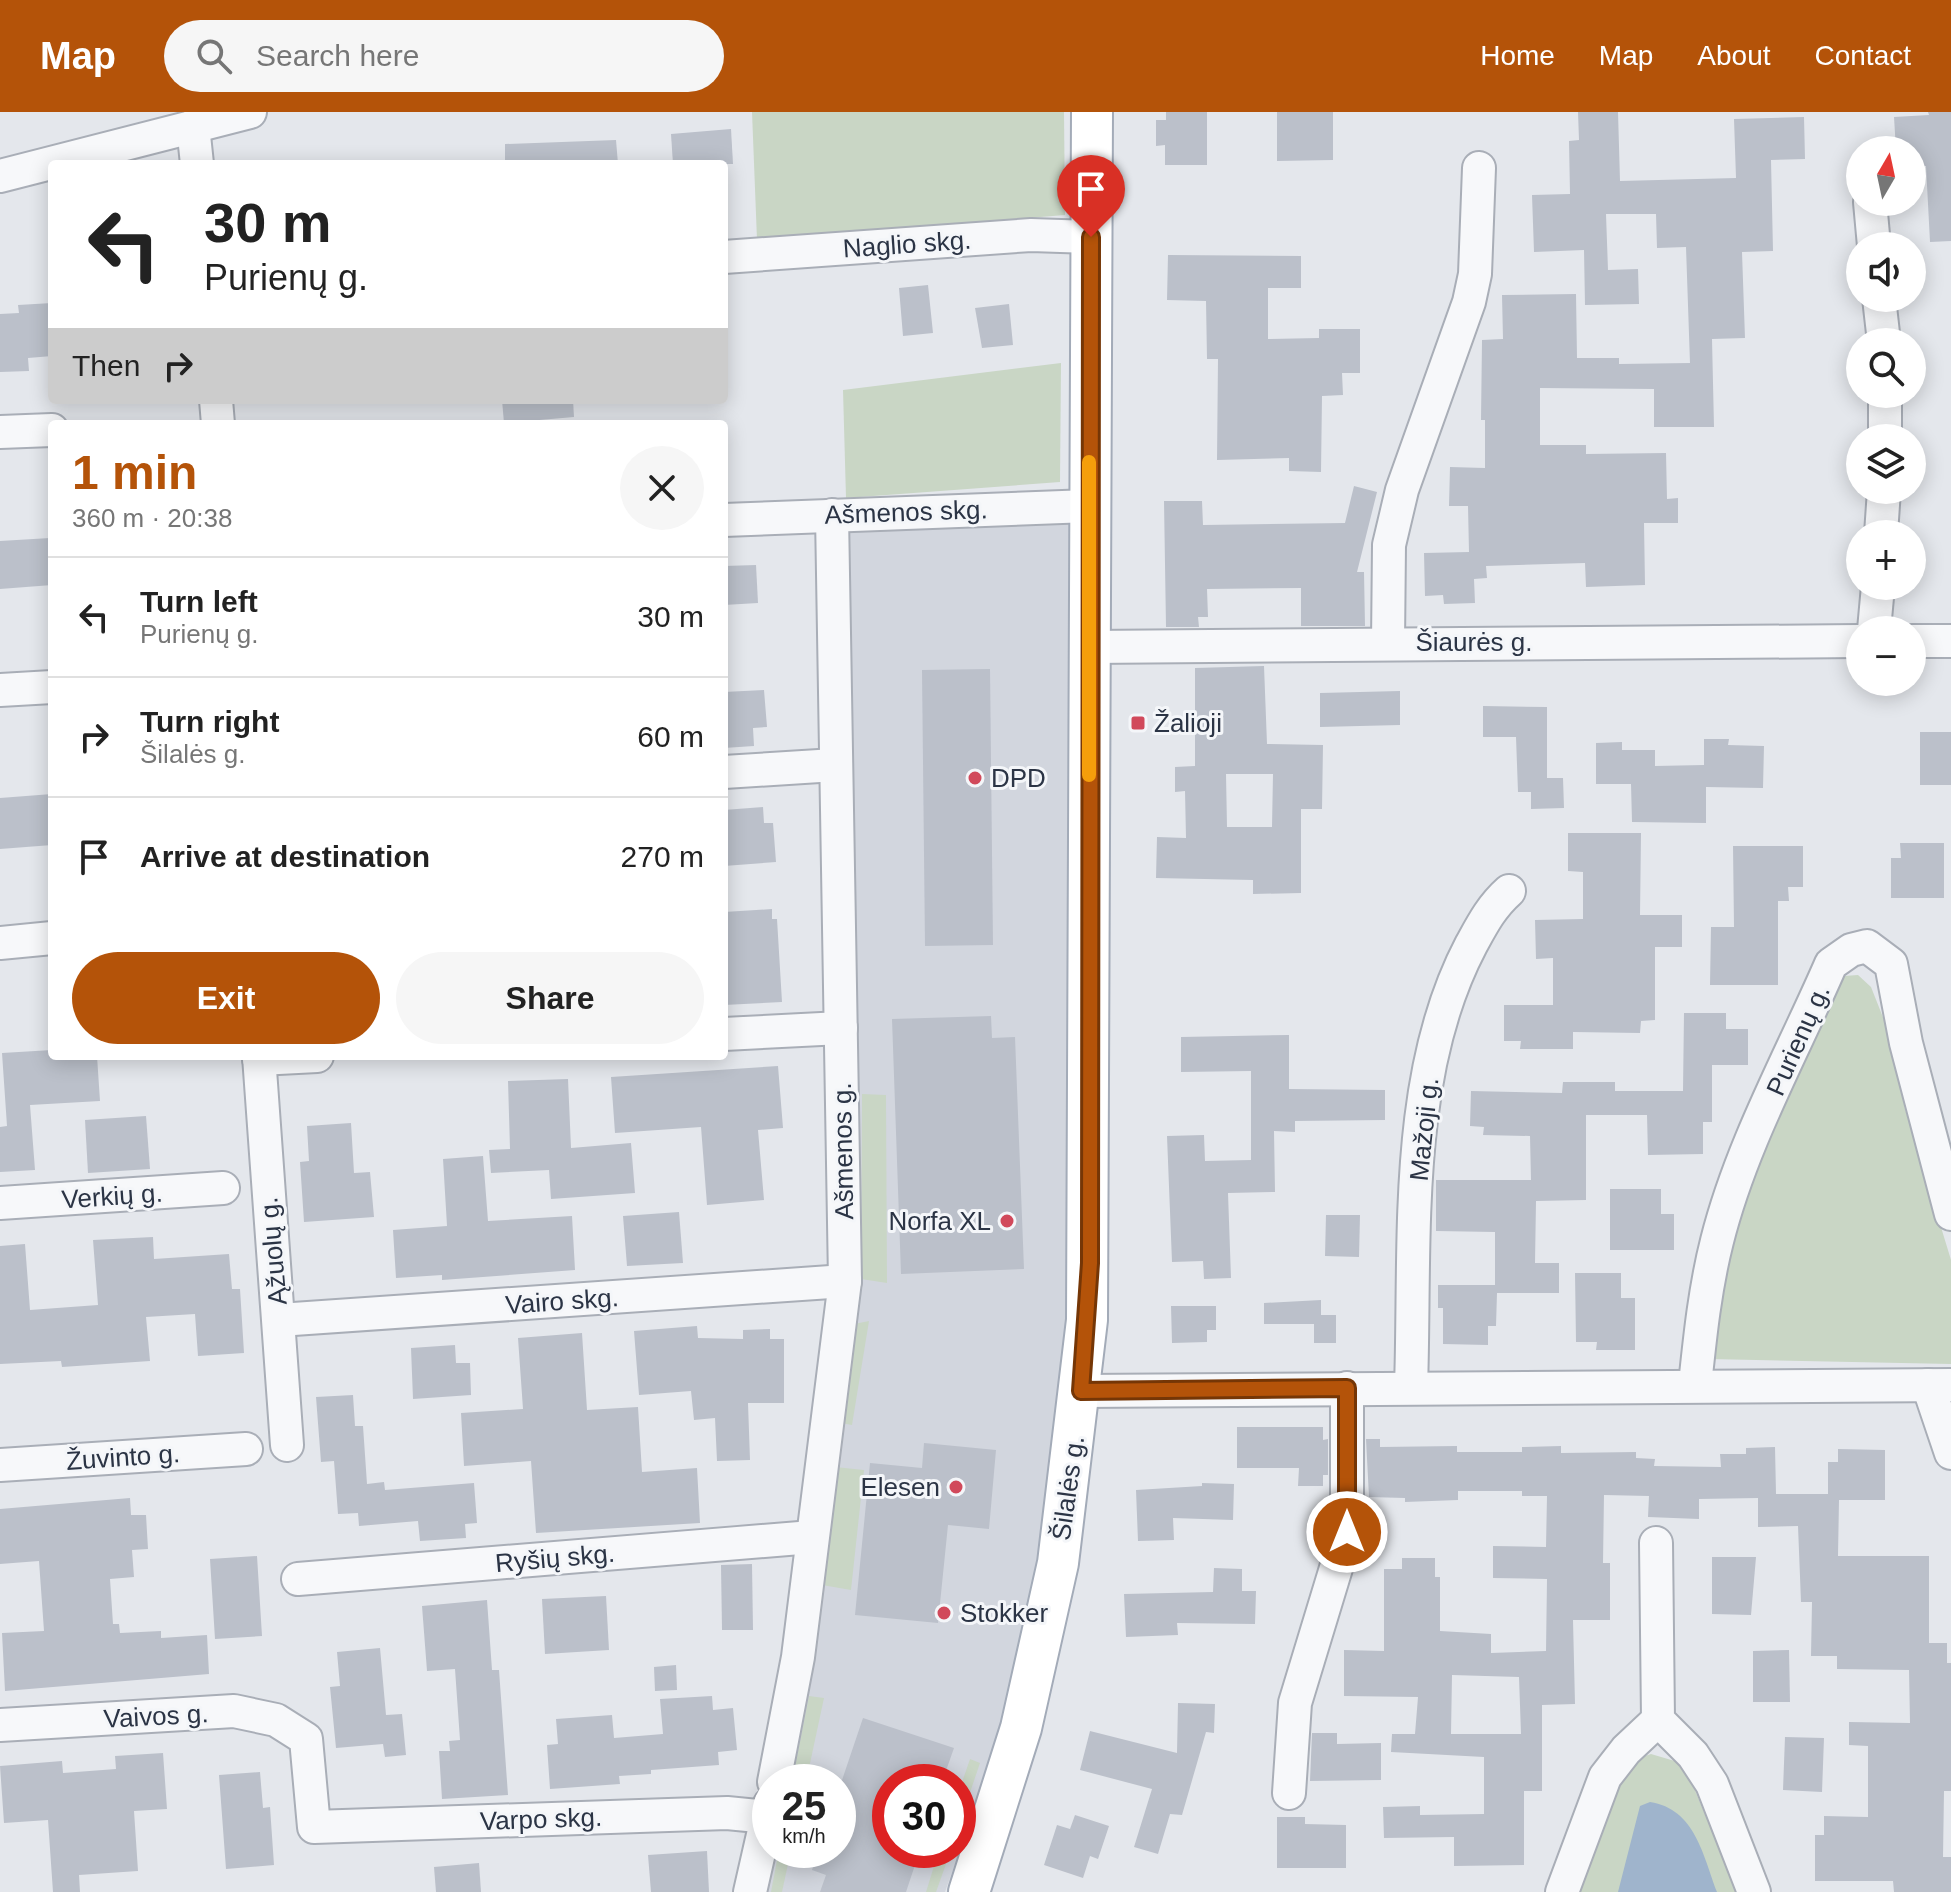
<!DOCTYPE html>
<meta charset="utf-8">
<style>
:root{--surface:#fff;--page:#f6f6f6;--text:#222;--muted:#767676;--line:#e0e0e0;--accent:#b45309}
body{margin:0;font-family:Helvetica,sans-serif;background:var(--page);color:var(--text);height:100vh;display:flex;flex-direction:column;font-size:30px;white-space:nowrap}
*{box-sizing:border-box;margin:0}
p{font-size:26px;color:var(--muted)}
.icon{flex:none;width:44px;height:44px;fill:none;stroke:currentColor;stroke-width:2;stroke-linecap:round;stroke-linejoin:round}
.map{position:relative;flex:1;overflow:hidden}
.panel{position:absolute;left:48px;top:308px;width:680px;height:640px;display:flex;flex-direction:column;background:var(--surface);border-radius:8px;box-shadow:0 4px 20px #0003}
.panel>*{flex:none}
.guide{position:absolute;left:48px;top:48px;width:680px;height:244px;border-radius:8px;box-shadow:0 4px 20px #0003;background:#fff;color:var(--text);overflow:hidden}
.needle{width:52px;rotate:9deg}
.tools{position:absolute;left:1846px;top:24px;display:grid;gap:16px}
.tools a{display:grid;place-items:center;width:80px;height:80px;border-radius:50%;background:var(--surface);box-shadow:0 4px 20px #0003;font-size:40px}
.speed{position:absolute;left:752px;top:1652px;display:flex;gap:16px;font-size:40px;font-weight:700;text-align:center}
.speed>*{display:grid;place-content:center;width:104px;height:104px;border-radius:50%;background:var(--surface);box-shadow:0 4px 20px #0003;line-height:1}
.speed small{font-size:20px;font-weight:400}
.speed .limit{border:12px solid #d22;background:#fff;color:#111}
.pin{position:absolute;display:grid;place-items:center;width:68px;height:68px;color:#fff;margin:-82px -34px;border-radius:50% 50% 50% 0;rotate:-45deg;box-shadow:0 0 8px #0007}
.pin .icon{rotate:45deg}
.me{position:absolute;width:88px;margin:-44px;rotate:0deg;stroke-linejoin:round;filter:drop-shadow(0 0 6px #0008)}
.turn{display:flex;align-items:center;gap:28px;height:168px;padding:0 24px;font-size:36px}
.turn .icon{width:104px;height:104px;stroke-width:2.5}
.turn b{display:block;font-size:56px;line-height:68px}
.then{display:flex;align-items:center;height:76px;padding:0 24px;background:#0003;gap:16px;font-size:30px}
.round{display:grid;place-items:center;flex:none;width:84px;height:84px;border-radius:42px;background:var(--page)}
.summary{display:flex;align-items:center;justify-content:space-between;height:136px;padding:0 24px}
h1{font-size:48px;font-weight:800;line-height:60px;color:var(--accent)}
.action{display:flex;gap:16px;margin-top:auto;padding:16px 24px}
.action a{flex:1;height:92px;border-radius:48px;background:var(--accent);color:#fff;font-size:32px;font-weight:800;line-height:92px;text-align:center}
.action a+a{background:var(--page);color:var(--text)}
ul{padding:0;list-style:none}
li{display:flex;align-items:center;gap:24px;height:120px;padding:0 24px;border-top:2px solid var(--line)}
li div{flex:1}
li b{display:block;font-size:30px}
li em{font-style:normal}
header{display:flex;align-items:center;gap:48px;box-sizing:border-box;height:112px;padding:0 40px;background:var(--accent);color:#fff}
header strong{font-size:38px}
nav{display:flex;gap:44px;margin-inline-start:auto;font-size:28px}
.search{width:560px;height:72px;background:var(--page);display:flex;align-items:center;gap:20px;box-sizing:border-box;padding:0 28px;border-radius:44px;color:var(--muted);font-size:30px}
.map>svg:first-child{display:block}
.built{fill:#d2d6de;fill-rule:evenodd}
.green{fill:#c9d6c5}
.water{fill:#9fb4cc}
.building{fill:#bbc0ca;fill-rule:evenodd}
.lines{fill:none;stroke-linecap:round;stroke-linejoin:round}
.minor-casing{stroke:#a9aeb7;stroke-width:36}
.major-casing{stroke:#a3abb8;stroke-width:44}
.minor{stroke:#f7f8fa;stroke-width:32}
.major{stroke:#fff;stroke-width:40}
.route-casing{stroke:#753606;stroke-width:20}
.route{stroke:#b45309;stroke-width:14}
.slow{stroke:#f59e0b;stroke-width:14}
.poi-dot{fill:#d1495b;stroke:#f4f6f9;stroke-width:3}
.labels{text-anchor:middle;stroke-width:6;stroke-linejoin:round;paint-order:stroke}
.street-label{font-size:26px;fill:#2b3445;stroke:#f4f6f9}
.poi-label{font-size:26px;fill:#2b3445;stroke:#f4f6f9;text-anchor:start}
</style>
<header>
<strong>Map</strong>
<div class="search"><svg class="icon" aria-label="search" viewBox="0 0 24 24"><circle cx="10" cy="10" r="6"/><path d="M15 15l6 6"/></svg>Search here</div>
<nav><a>Home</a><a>Map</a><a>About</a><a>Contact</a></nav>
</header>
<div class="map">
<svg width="1951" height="1780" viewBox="0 0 1951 1780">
<rect width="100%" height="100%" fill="#e4e7ec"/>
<path class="built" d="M1080,404L1074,1173L1056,1371L999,1629L945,1780H763L773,1738H838V1670H786L831,1354L845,413ZM890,1670H958V1738H890Z"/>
<g class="green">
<polygon points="752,0 1064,0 1065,103 757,128"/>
<polygon points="1061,251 1060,370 846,386 843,278"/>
<path d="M1858,863L1871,875L1890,923L1905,997L1951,1148V1252L1708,1247C1713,1213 1715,1177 1723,1144C1746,1054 1797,943 1844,864Z"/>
<polygon points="862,982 886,983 887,1171 861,1167"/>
<polygon points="869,1209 852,1313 840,1311 854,1212"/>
<polygon points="835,1355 864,1358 851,1478 822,1473"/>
<polygon points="809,1584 824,1586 806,1670 792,1670"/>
<polygon points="1651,1642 1678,1650 1690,1666 1737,1780 1573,1780 1610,1687 1636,1647"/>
<polygon points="970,1647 980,1651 958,1716 958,1682"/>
<polygon points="779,1738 791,1738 782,1780 771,1780"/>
<polygon points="939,1738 951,1738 936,1780 926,1780"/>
</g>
<path class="water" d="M1650,1690C1695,1697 1703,1743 1717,1780H1618L1640,1694Z"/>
<g class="building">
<polygon points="1166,0 1207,0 1207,53 1165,53 1165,33 1156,34 1156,8 1166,8"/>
<polygon points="1277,0 1333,0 1333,48 1277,49"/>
<polygon points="1578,0 1618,0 1620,69 1736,66 1734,7 1804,5 1805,47 1771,48 1773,139 1742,140 1745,226 1712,227 1714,315 1654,315 1654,277 1540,276 1540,333 1586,333 1586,342 1666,341 1667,387 1678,386 1678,411 1644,411 1645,473 1586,475 1585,451 1486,454 1487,466 1474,467 1475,491 1444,492 1443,483 1425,484 1424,441 1469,440 1468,394 1449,394 1450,355 1485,356 1485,308 1481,308 1482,228 1503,227 1502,183 1576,182 1577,246 1619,246 1619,252 1690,251 1686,135 1657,136 1656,102 1606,102 1608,158 1638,157 1639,192 1585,193 1584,138 1534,140 1532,83 1570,82 1569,29 1579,28"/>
<polygon points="1928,0 1951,0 1951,129 1930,130 1926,54 1916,54 1912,38 1896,38 1894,5 1929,3"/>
<polygon points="731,17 733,52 673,52 671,22"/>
<polygon points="616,28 618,52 505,52 505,32"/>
<polygon points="1168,143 1301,144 1301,176 1268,176 1268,227 1319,226 1319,217 1360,217 1360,261 1342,261 1343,283 1322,284 1321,360 1289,359 1289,346 1217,348 1218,247 1207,247 1206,189 1167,188"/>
<polygon points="928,173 933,221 903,224 899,176"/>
<polygon points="52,191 52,244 28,246 29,259 0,260 0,202 19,201 18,193"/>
<polygon points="1009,192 1013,233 982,236 975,196"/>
<polygon points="502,288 573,288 574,305 504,311"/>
<polygon points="1354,374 1377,380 1357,460 1364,460 1365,514 1301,514 1301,476 1207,477 1208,505 1198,505 1199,515 1166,515 1164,389 1202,389 1203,413 1345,411"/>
<polygon points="50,426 52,473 0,477 0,429"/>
<polygon points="756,453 758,491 724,493 724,454"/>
<path d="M1264,554L1267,632L1323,633L1322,697H1301V781L1253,782V768L1156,766L1157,725L1186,726L1185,679L1175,680V655L1195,654V556ZM1226,662H1273L1272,715H1227Z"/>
<polygon points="990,557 993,833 925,834 922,558"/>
<polygon points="764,578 767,615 753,616 754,634 724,636 724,580"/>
<polygon points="1400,579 1400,613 1320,615 1320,581"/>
<polygon points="1483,594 1547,595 1547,666 1563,666 1564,696 1531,697 1531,680 1518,680 1516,625 1483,625"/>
<rect x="1920" y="620" width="31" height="53"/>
<polygon points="1704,627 1729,627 1728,633 1764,634 1763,676 1706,675 1706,711 1632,710 1631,672 1596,672 1596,631 1622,630 1622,638 1655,638 1655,654 1704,653"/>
<polygon points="52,682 52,733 0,737 0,686"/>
<polygon points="763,695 764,711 773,711 776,750 724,754 724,698"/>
<polygon points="1568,721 1641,721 1640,803 1682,803 1682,835 1655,835 1655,908 1641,909 1640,921 1573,920 1573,937 1520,937 1521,929 1504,929 1504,893 1553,893 1553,846 1536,847 1535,808 1583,807 1583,760 1568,759"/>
<polygon points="1900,731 1944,731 1944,786 1891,786 1891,746 1901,746"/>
<polygon points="1733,734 1803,734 1803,775 1788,775 1789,789 1778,789 1778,873 1710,873 1711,815 1734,815"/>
<polygon points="772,797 772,807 777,807 782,890 724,893 724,800"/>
<polygon points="1684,901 1726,901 1726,917 1748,917 1748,953 1712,953 1712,1010 1703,1010 1703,1042 1648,1043 1647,1003 1586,1003 1586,1088 1536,1089 1535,1151 1559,1151 1559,1181 1497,1181 1496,1214 1488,1214 1488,1233 1443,1232 1443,1196 1438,1196 1438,1173 1495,1173 1495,1120 1436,1119 1436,1068 1531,1068 1530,1024 1483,1023 1484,1015 1470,1014 1471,979 1562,981 1563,970 1615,970 1615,979 1683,979"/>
<polygon points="991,904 992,926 1015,925 1024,1157 901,1162 892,907"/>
<polygon points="1289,923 1289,977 1385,978 1385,1008 1295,1009 1295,1020 1274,1019 1275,1080 1228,1081 1231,1166 1204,1167 1203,1149 1172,1150 1167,1024 1204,1023 1205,1049 1251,1048 1251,959 1181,960 1181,925"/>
<polygon points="52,938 52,944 97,944 100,989 30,993 35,1058 0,1060 0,1015 7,1014 2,941"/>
<polygon points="778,954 783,1016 758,1018 764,1088 707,1093 701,1015 615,1021 611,965"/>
<polygon points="568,967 571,1036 631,1031 635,1081 551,1087 549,1058 491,1061 489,1038 510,1037 508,969"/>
<polygon points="146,1004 150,1057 88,1061 85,1008"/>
<polygon points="351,1011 354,1061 370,1060 374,1105 304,1110 300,1050 309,1049 307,1014"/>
<polygon points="483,1044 488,1109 572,1104 575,1158 442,1168 442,1163 396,1166 393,1118 447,1114 443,1047"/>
<polygon points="1610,1077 1661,1077 1661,1102 1674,1102 1674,1138 1610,1138"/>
<polygon points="679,1100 683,1151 627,1154 623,1104"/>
<polygon points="1326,1103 1360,1103 1359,1145 1325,1144"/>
<polygon points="153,1125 154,1147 229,1142 232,1177 240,1177 244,1241 198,1244 195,1202 146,1205 150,1249 62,1255 61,1249 0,1252 0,1134 25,1132 30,1198 57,1196 98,1193 93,1128"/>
<polygon points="1575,1161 1621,1161 1621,1186 1635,1186 1635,1238 1596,1238 1597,1230 1576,1230"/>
<polygon points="1321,1188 1321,1203 1336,1203 1336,1231 1314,1231 1314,1212 1264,1212 1264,1191"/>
<polygon points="1171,1194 1216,1194 1216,1218 1207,1218 1207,1230 1172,1231"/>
<polygon points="697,1214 698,1226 743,1227 743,1218 770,1217 770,1227 784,1227 784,1291 748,1291 750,1348 717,1349 715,1306 694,1308 691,1279 639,1283 634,1219"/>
<polygon points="582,1221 587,1298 638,1295 642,1360 697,1356 700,1411 536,1421 531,1349 464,1354 461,1301 523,1297 518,1226"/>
<polygon points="455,1233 456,1251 470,1251 471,1283 413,1287 411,1236"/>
<polygon points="353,1283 355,1314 363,1314 367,1372 384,1370 385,1378 474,1371 477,1411 465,1412 466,1426 420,1429 418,1409 359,1414 358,1401 338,1402 334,1349 321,1350 316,1285"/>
<polygon points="1237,1315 1323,1315 1323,1328 1328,1327 1328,1363 1323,1363 1323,1374 1298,1374 1299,1356 1237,1356"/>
<path d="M1366,1327H1380V1335L1457,1334V1340H1522V1335L1561,1334V1341L1636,1340V1346L1655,1347L1654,1354L1721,1355L1720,1342H1746V1336L1775,1335L1776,1382H1828V1350H1838V1337L1885,1338V1388H1839L1838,1444H1929V1531H1947V1551H1951V1679H1944L1943,1745H1951V1780H1894L1893,1769H1815V1723H1824V1704L1868,1705V1634L1849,1633V1610L1910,1611L1909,1558L1837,1557V1544H1811L1812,1490H1801L1798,1414L1758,1415V1386L1699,1387V1407L1648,1405L1649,1384L1604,1383L1603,1451H1610V1508H1573L1575,1592L1542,1593V1679H1524V1753L1454,1754V1725L1384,1726L1383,1695L1420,1694V1703L1484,1702V1645L1391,1640L1392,1622H1415L1418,1585L1344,1584V1538L1384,1539V1457H1402V1446H1435V1465H1440V1519L1491,1522V1541L1546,1539L1547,1467L1493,1466V1434L1546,1435L1547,1384H1522V1379H1458V1388L1405,1390V1386L1369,1385ZM1452,1563L1519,1565L1521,1622H1451Z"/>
<polygon points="924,1331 996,1338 989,1417 948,1413 938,1511 855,1503 870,1351 922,1356"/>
<polygon points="1202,1371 1234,1372 1233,1408 1173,1406 1174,1428 1138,1429 1136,1378 1202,1374"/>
<polygon points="130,1386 131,1403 146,1403 148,1437 132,1438 134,1465 110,1467 113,1512 119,1512 120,1521 161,1519 161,1526 207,1523 209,1562 5,1579 2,1521 44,1519 39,1449 0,1452 0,1397"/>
<polygon points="257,1444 262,1524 215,1527 210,1447"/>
<polygon points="1712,1445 1756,1445 1751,1503 1712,1502"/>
<polygon points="752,1452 753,1518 722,1518 721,1453"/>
<polygon points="1214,1456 1242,1457 1242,1479 1256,1479 1255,1512 1177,1511 1178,1523 1126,1525 1124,1482 1213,1480"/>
<polygon points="606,1484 609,1538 545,1542 542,1487"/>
<polygon points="487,1488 492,1558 499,1558 508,1683 442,1687 439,1639 450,1639 449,1629 460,1628 455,1557 427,1559 422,1494"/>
<polygon points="380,1536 386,1603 402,1602 406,1643 385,1645 383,1632 336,1636 330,1575 340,1574 337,1540"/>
<polygon points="1789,1538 1790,1590 1753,1590 1753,1539"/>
<polygon points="676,1553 677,1578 655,1579 654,1555"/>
<polygon points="712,1584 713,1598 733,1596 737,1638 718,1640 719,1653 651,1658 651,1662 619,1664 620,1672 550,1677 547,1633 558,1632 556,1607 612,1603 614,1626 663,1622 660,1587"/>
<polygon points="1178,1591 1215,1592 1214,1621 1206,1620 1182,1703 1170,1702 1158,1742 1134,1735 1152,1677 1080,1658 1090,1619 1177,1641"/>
<polygon points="863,1606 954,1636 942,1670 890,1670 890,1738 920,1738 906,1780 820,1780 826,1763 812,1758 819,1738 838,1738 838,1680"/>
<polygon points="1312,1621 1337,1621 1337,1632 1381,1631 1381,1668 1310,1669"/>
<polygon points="1785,1625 1824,1626 1822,1680 1783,1678"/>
<polygon points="163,1641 167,1697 134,1699 138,1759 79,1763 80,1780 53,1780 48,1708 4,1711 0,1654 62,1649 63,1661 116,1657 115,1644"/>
<polygon points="260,1660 263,1696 270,1695 274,1753 226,1757 219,1663"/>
<polygon points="1075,1703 1109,1714 1098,1747 1090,1744 1083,1766 1044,1753 1057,1713 1070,1717"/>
<polygon points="1277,1705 1305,1705 1305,1712 1346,1713 1346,1756 1277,1756"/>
<polygon points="707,1739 709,1780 651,1780 648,1743"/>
<polygon points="479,1751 481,1780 436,1780 434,1755"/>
</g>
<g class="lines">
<g class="minor-casing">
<g id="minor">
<polyline points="193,14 197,52"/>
<polyline points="0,64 250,0"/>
<polyline points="1870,90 1874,134"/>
<polyline points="724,145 1031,123 1091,125"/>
<polyline points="1879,186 1884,230"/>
<polyline points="1885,282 1885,326"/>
<polyline points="216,288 218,312"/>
<polyline points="0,320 52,318"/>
<polyline points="724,408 1089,394"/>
<polyline points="1881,422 1884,378"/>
<polyline points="1874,518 1878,474"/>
<polyline points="1912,529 1951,529"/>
<polyline points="1388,531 1389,433 1402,378 1469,190 1475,162 1479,56"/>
<polyline points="1089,535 1860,529"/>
<polyline points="0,578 52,575"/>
<polyline points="724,660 835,653"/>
<polyline points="0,831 52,826"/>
<polyline points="724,922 841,916"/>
<polyline points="259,944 287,1333"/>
<polyline points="259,947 317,944"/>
<polyline points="0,1091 223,1076"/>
<polyline points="279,1208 845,1169"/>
<path d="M1695,1273C1700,1225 1705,1176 1717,1129C1741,1033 1792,942 1831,852L1851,838L1867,834L1891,852L1906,931L1951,1102"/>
<polyline points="1928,1273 1951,1341"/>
<path d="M1411,1275C1416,1132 1402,964 1471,833C1482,813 1491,795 1509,779"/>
<polyline points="1081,1279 1951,1273"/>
<polyline points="0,1353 246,1337"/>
<polyline points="1656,1431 1658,1608 1693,1643 1712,1672 1754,1780"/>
<polyline points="298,1467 812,1425"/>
<polyline points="0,1613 234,1599 276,1608 306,1627 314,1715 727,1701 768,1705"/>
<polyline points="774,1670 798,1545 845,1169 832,403"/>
<polyline points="1289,1681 1295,1591 1347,1420 1347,1276"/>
<polyline points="750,1780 770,1692"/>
<polyline points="1562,1780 1605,1665 1626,1638 1658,1608"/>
</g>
</g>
<g class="major-casing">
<polyline id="major" points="969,1780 1021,1616 1058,1451 1087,1208 1092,0"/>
</g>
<use href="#minor" class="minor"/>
<use href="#major" class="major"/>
</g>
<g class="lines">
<g class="route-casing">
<polyline id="route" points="1091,125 1090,1151 1081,1279 1347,1276 1347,1420"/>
</g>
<use href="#route" class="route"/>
<polyline class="slow" points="1089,663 1089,350"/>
</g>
<g class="poi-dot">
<rect x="1130" y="603" width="16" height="16" rx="4"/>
<circle cx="975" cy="666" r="8"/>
<circle cx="1007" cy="1109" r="8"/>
<circle cx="956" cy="1375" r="8"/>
<circle cx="944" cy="1501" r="8"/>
</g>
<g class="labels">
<g class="street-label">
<text transform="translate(907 132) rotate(-4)" y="9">Naglio skg.</text>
<text transform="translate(906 400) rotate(-2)" y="9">Ašmenos skg.</text>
<text x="1474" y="539">Šiaurės g.</text>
<text transform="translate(1798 928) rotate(-66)" y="9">Purienų g.</text>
<text transform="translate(1424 1017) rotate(-84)" y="9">Mažoji g.</text>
<text transform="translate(843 1039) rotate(-91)" y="9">Ašmenos g.</text>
<text transform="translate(112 1084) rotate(-4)" y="9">Verkių g.</text>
<text transform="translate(273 1139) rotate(-95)" y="9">Ąžuolų g.</text>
<text transform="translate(562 1189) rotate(-4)" y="9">Vairo skg.</text>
<text transform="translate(123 1345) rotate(-4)" y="9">Žuvinto g.</text>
<text transform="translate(1068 1376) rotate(-82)" y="9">Šilalės g.</text>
<text transform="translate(555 1446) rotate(-5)" y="9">Ryšių skg.</text>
<text transform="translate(156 1604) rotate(-3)" y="9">Vaivos g.</text>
<text transform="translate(541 1707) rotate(-2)" y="9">Varpo skg.</text>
</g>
<g class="poi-label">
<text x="1154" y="620">Žalioji</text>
<text x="991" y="675">DPD</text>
<text x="991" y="1118" text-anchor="end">Norfa XL</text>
<text x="940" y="1384" text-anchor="end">Elesen</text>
<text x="960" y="1510">Stokker</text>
</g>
</g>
</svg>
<div class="tools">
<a><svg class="needle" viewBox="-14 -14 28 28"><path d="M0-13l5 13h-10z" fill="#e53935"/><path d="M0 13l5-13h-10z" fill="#767676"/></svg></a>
<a><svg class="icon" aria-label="sound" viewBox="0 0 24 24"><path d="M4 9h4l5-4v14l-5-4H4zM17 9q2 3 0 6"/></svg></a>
<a><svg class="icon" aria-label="search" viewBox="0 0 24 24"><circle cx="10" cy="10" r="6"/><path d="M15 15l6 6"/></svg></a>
<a><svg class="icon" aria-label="layers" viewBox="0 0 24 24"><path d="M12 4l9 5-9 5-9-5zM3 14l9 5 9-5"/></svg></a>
<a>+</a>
<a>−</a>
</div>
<div class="speed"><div>25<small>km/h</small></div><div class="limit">30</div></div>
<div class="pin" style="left:1091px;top:125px;background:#d93025"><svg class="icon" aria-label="arrive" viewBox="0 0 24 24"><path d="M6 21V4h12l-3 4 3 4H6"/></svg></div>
<svg class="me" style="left:1347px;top:1420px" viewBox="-20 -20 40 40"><circle r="17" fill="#b45309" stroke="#fff" stroke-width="3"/><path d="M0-11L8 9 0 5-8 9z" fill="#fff"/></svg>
<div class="guide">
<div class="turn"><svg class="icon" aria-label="left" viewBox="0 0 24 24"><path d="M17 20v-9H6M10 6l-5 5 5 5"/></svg><div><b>30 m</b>Purienų g.</div></div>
<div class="then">Then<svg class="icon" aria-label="right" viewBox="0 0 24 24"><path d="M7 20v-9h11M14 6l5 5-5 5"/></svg></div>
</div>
<section class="panel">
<div class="summary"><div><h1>1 min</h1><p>360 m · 20:38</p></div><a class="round"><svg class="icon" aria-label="close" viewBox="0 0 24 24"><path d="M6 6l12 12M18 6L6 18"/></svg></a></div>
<ul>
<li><svg class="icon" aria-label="left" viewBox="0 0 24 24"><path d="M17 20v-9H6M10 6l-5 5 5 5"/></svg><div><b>Turn left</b><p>Purienų g.</p></div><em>30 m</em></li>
<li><svg class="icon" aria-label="right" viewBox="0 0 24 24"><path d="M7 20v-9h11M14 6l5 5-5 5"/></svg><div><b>Turn right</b><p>Šilalės g.</p></div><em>60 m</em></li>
<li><svg class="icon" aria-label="arrive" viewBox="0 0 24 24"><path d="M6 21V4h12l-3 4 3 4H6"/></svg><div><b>Arrive at destination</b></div><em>270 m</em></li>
</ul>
<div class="action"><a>Exit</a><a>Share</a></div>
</section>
</div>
